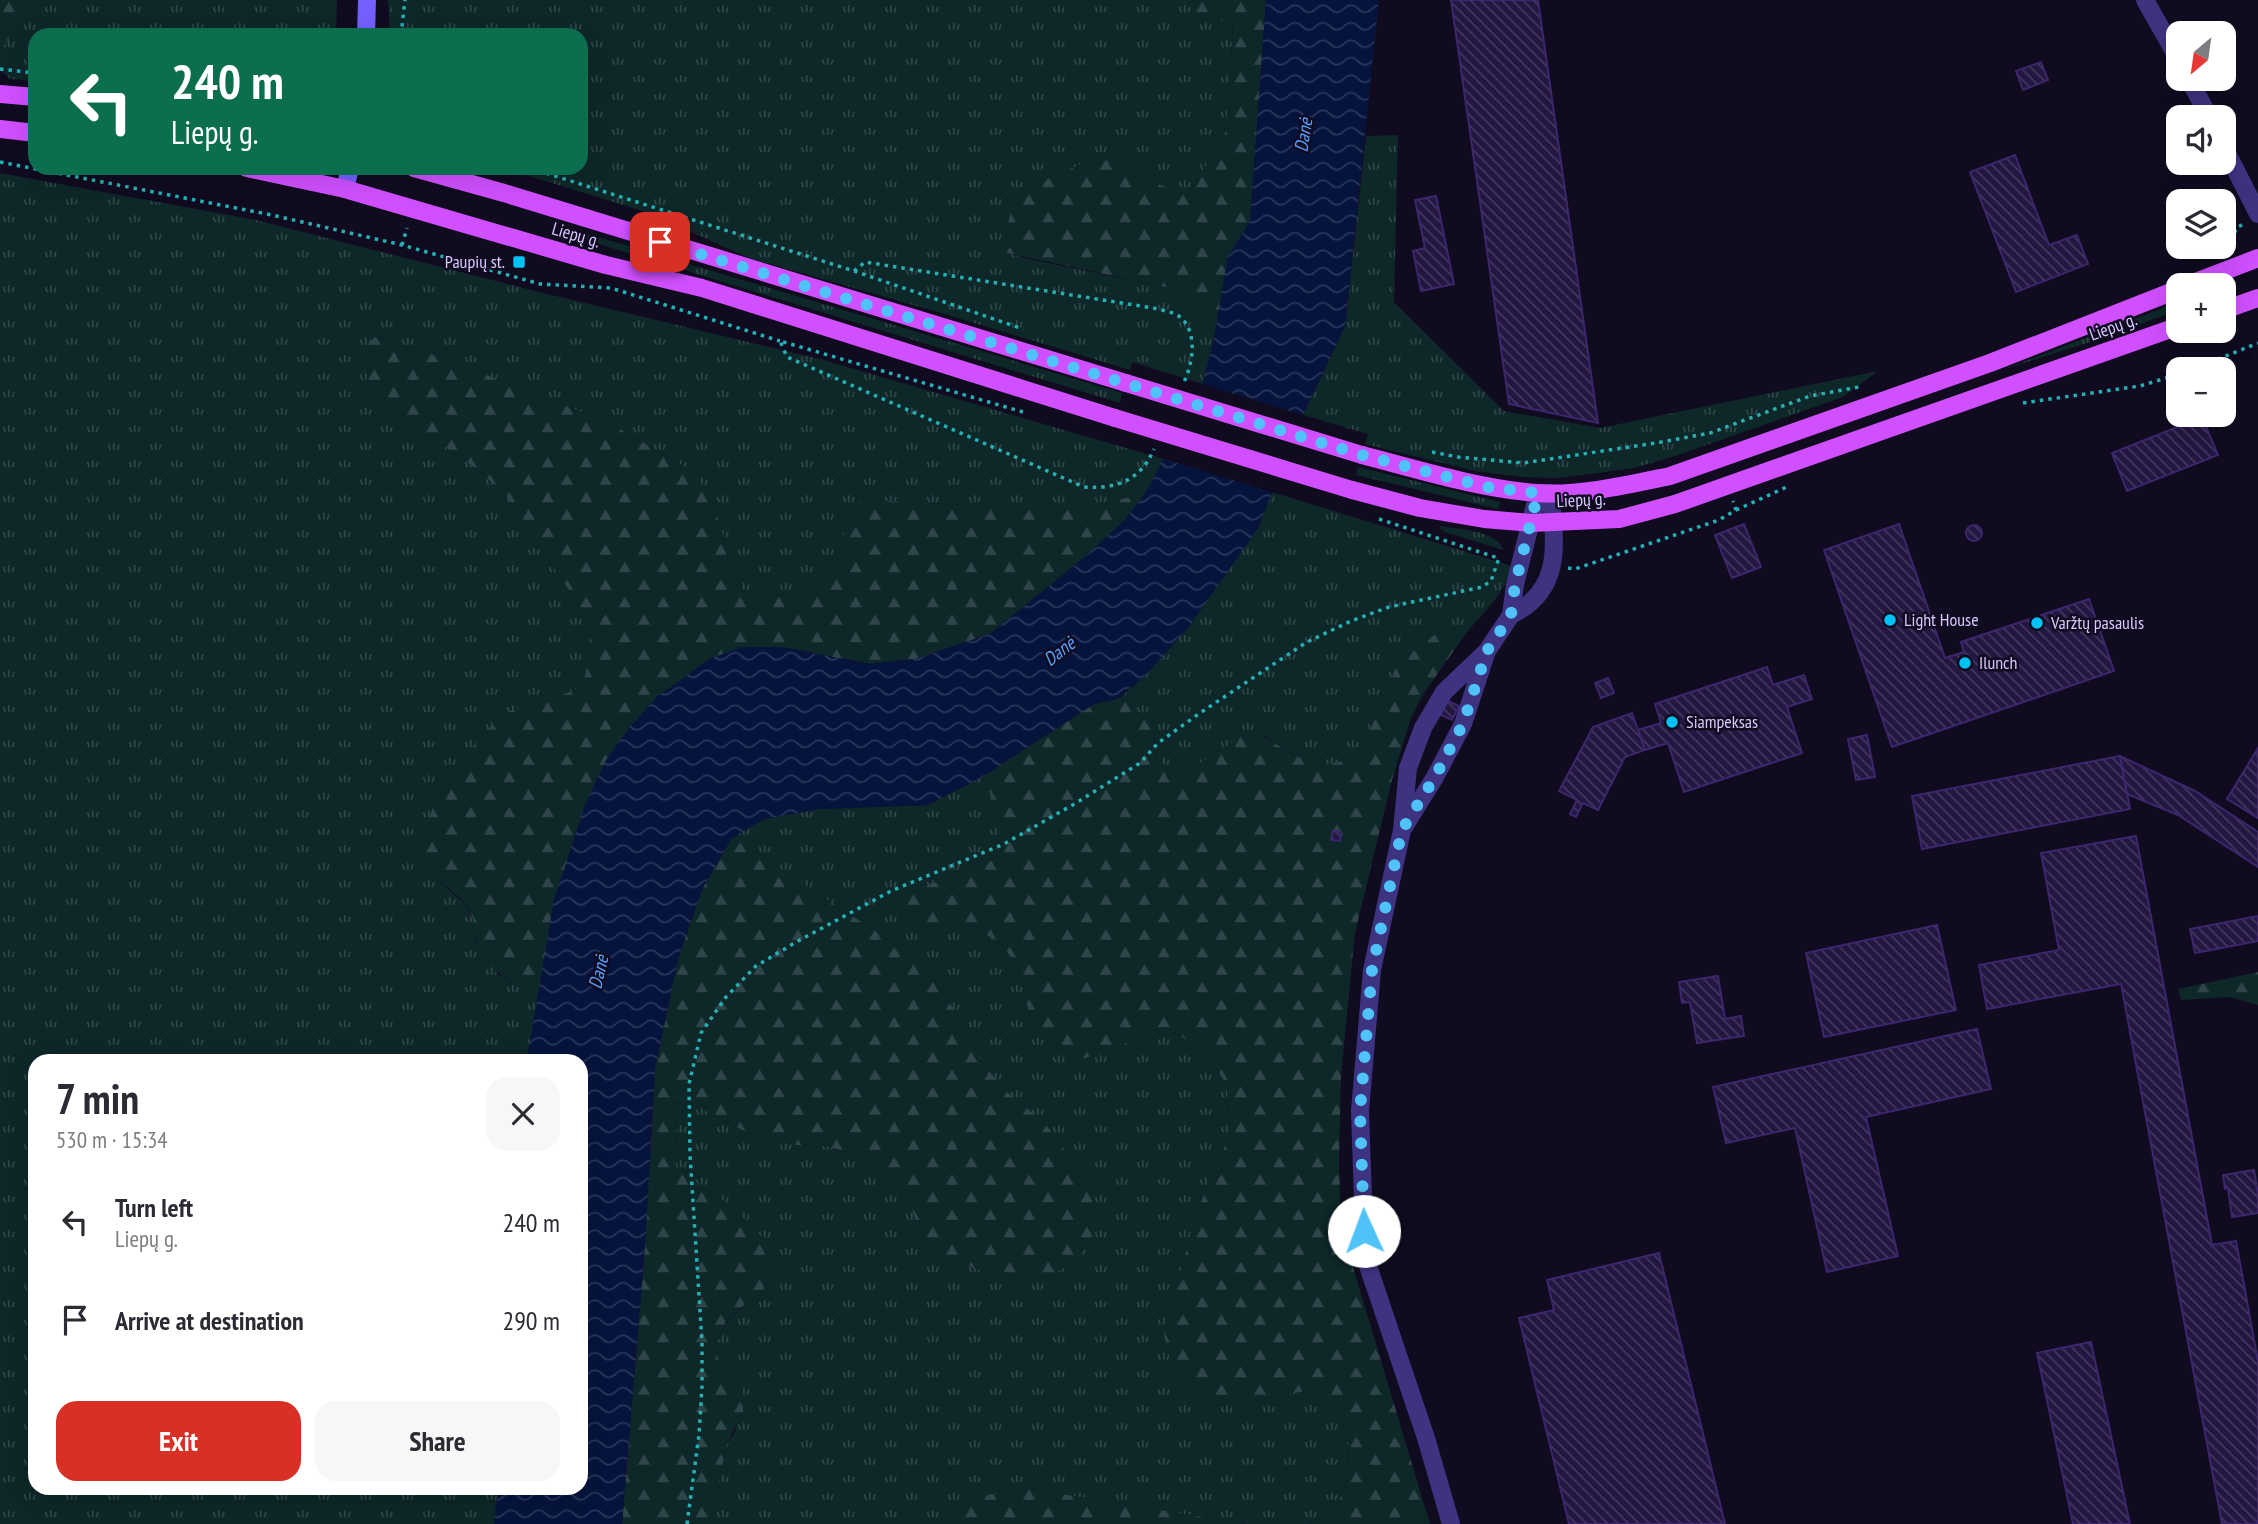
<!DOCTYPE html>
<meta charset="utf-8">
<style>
:root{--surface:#fff;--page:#f7f7f7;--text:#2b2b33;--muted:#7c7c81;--accent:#d93025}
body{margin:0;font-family:"PT Sans Narrow",sans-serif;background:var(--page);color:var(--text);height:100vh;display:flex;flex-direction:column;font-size:26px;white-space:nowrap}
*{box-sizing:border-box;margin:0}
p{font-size:23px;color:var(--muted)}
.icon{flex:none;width:38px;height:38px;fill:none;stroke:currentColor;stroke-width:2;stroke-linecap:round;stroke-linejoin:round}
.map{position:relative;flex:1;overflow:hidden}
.sheet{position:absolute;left:28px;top:1054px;width:560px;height:441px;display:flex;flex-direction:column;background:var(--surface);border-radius:21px;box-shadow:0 7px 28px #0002}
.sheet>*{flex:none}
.guide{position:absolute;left:28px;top:28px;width:560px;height:147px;border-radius:21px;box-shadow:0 7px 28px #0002;background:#0b6e4f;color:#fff;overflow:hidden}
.needle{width:46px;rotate:209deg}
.fabs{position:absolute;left:2166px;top:21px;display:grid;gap:14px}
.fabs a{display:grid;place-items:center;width:70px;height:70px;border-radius:14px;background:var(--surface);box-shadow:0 7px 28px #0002;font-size:35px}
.pin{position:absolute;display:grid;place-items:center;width:60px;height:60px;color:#fff;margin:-30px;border-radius:14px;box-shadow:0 4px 10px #0006}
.me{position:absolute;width:77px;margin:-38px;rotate:358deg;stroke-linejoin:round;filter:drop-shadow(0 0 5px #0008)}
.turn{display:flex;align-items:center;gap:24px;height:147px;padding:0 28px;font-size:32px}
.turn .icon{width:91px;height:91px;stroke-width:2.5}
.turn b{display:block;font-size:49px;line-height:60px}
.round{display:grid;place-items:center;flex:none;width:74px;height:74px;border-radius:21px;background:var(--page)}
.summary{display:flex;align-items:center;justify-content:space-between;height:119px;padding:0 28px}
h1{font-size:42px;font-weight:800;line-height:52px}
.action{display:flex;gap:14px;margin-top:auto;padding:14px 28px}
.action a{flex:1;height:80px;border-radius:21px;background:var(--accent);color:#fff;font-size:28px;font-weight:800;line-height:80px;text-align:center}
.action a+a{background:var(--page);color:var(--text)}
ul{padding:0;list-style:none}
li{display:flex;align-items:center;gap:21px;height:98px;padding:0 28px}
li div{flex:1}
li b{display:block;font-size:26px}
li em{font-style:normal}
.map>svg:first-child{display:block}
.grass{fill:url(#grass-tufts)}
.forest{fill:url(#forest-firs)}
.water{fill:url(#water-waves)}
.pier{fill:#100b1f}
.building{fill:url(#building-back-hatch);stroke:#3c266e;stroke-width:2}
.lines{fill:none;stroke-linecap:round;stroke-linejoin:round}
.path{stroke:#26b0b6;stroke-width:3.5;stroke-dasharray:3.5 5;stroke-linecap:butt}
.street{stroke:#3e3381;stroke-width:18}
.secondary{stroke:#7460ff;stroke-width:18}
.primary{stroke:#d050ff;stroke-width:18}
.primary-bridge{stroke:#d050ff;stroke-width:18}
.route{stroke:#4fc3f7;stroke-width:12;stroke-dasharray:0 21.6}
.poi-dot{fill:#00c2f4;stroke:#100b1f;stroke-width:2.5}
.labels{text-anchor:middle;stroke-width:5;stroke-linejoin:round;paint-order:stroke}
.street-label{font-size:18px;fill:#d5c9ff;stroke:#100b1f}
.poi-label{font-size:18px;fill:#d5c9ff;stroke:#100b1f;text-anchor:start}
.water-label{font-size:19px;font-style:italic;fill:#57a0ff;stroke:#100b1f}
</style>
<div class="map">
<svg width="2258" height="1524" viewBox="0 0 2258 1524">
<defs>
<pattern id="grass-tufts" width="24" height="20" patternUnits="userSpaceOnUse" patternTransform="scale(1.75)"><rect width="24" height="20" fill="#0e2729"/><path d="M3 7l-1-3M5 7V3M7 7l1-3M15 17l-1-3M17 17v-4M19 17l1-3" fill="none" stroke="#304549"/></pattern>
<pattern id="forest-firs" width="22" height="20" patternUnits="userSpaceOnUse" patternTransform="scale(1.75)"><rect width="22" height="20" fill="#0e2729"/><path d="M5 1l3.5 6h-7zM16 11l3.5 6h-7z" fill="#304549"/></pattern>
<pattern id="water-waves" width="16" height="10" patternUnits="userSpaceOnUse" patternTransform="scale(1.75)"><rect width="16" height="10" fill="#06143d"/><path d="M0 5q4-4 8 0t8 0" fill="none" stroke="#29355a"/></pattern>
<pattern id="building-back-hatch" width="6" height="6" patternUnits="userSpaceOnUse" patternTransform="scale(1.75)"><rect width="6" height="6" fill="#231641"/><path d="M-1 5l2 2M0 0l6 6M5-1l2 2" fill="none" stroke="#42375e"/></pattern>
</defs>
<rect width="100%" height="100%" fill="#100b1f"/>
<g class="grass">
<polygon points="40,0 337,0 336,35 35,35 35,81 10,79 0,70 0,50"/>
<polygon points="388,0 1191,0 1191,16 1233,22 1229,98 1225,133 1194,186 1180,194 1154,182 1108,151 1007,253 1029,259 1174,289 1200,307 1214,338 1203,384 1132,362 1130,370 941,313 749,258 649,213 503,168 581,168 581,35 390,35"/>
<polygon points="1398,135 1394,302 1504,411 1600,428 1878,371 1843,397 1675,456 1634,468 1598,473 1558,478 1522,477 1475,471 1365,444 1368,434 1303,415 1345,326 1366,136"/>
<polygon points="0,173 256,220 539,292 820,359 1164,459 1146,492 1091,508 1047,512 989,506 863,500 845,518 843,554 832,575 808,592 764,598 743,591 728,562 723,535 710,494 685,467 608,422 425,352 376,337 381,395 416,426 479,471 506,495 590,622 589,654 585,677 576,689 541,705 513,709 435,877 467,906 475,925 476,944 498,974 538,999 527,1060 35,1060 35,1488 498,1488 494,1524 0,1524"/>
<polygon points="571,229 1122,393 1120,403 569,235"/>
<polygon points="2179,302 2179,310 2090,342 2002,370"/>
<polygon points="1358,467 1500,502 1498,509 1356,475"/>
<path d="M1272,492L1512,566C1505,593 1485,611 1467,632L1444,628L1398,663L1358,757L1323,766L1300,758L1262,735L1205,760L1179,778L1157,759L1153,729L1121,697L1145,676L1258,528Z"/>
<path d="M1440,526C1461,530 1494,529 1504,550L1444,532L1440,529Z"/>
<polygon points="982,777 1002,817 996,857 979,869 958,877 940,923 963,923 998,941 1018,966 1031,1021 1119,1046 1162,1027 1201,1047 1227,1085 1230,1134 1200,1204 1240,1403 1306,1391 1330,1404 1348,1439 1349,1474 1339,1501 1322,1520 1308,1524 1246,1524 1031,1489 966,1507 959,1524 710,1524 727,1444 735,1432 743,1391 718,1359 717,1342 725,1324 744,1305 759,1297 772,1275 676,1169 677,1094 730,1124 762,1139 796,1145 827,1146 872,1160 904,1189 924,1242 943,1257 994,1275 1043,1121 1007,1092 982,1063 965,1027 938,985 892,942 732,837 764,819 819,809 928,805"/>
</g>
<g class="forest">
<polygon points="0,0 40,0 0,50"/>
<polygon points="1191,0 1266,0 1250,222 1228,257 1214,338 1200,307 1174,289 1007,253 1008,223 1016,194 1109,151 1154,182 1179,193 1194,186 1225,133 1229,98 1233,23 1191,16"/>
<path d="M375,337L426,352L608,422L685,467L710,494L723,535L728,562L743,591L764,598L808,592L832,575L843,554L845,518L849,508L863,500L989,506L1047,512L1091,508L1146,492L1125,520L1086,556L990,634L915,659L870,664L781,647L554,900L538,999C520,987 500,977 486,961C471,945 479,923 467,906C453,886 417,873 417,846L438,796L482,734L513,709L541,704L576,689L585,676L589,654L590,622L506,495L479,471L416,426L381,395L365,372L362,351Z"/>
<polygon points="1445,627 1467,632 1424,693 1411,718 1392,780 1355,933 1341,1076 1339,1160 1341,1227 1430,1524 1308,1524 1322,1520 1339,1501 1349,1474 1348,1439 1330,1404 1306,1391 1240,1403 1214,1400 1185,1387 1173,1371 1163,1330 1200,1204 1230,1134 1227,1085 1201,1047 1162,1027 1119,1046 1085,1058 1055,1050 1031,1021 1018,966 998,941 963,923 912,924 903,919 899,906 911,890 979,869 996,857 1002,817 982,777 1094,704 1117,699 1121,697 1153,729 1157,759 1178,777 1252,730 1300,758 1323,766 1358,757 1398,663"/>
<polygon points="732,837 892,942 938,985 965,1027 982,1063 1007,1092 1043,1121 1090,1183 1098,1220 1090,1244 1069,1266 1043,1277 994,1275 943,1257 924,1242 904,1189 872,1160 827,1146 796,1145 762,1139 730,1124 677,1095 676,1169 732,1206 762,1237 771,1255 772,1275 759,1297 744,1305 725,1323 717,1342 718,1359 743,1391 743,1412 727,1444 710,1524 622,1524 645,1245 655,1069 678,959 702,889"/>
<polygon points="2258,972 2258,1005 2230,997 2181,1000 2178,989"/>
<polygon points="1031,1489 1246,1524 959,1524 966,1507 988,1495"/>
</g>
<polygon class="water" points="1266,0 1379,0 1345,326 1303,415 1258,528 1188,628 1145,676 1117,699 1094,704 982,777 928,805 819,809 764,819 732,838 702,889 678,959 655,1069 645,1245 622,1524 494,1524 498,1488 581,1488 581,1060 527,1060 554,900 585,805 606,760 630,727 657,697 711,658 743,647 781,647 870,664 915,659 990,634 1086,556 1125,520 1146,492 1203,384 1214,338 1228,257 1250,221"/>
<polygon class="pier" points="1199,383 1306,416 1275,493 1161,458"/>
<g class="building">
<polygon points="1451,0 1538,0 1598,423 1509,404"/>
<polygon points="2041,62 2048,80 2023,90 2016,71"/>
<polygon points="2015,155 2049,245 2077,235 2088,264 2016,292 1970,172"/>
<polygon points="1436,196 1454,284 1421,291 1413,251 1425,248 1415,200"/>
<polygon points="2202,417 2218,455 2127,491 2112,453"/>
<polygon points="1744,524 1761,567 1732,578 1715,535"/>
<polygon points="1899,524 1945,658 1964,652 1961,642 2089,599 2114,671 1892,747 1824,550"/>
<circle cx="1974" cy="533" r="8"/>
<polygon points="1767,667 1773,685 1804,675 1812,699 1787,707 1802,753 1684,792 1668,743 1645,750 1638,730 1661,723 1655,704"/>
<polygon points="1608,678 1614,693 1601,698 1595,683"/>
<polygon points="1446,700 1459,706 1452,720 1439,714"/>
<polygon points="1632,713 1645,750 1625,757 1598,810 1583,803 1576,817 1570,814 1577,800 1559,791 1593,727"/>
<polygon points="1867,735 1875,777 1856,780 1848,739"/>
<polygon points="2258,748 2258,818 2227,799"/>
<polygon points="2120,756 2130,809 1922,849 1912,796"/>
<polygon points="2120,756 2195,791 2258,832 2258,867 2178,815 2127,794"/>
<polygon points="1333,831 1341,832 1340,841 1331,840"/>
<polygon points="2136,836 2212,1245 2236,1241 2258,1361 2258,1524 2222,1524 2121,984 1987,1009 1979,965 2059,950 2041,853"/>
<polygon points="2258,916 2258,941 2195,953 2190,929"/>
<polygon points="1937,925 1956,1010 1824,1037 1806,953"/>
<polygon points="1718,976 1725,1019 1741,1016 1744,1036 1697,1043 1690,1002 1682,1003 1679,982"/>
<polygon points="1977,1029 1991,1089 1866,1117 1898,1256 1827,1272 1795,1128 1726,1143 1713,1087"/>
<polygon points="2254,1170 2258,1194 2258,1213 2232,1217 2228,1188 2225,1189 2223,1175"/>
<polygon points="1659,1253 1725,1524 1569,1524 1519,1318 1554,1310 1547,1280"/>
<polygon points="2091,1342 2130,1524 2073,1524 2037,1353"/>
</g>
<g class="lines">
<g class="path">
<polyline points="401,35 405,0"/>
<polyline points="0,69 35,73"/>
<polyline points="0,162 272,215 402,245 540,284 611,288 780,341"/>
<polyline points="530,168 854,271 1023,329"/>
<polyline points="402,245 407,228"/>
<polyline points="2228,248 2232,244 2236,228 2244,224"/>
<path d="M854,271L865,262L1153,308C1161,310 1174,312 1180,317C1198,332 1193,363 1184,382"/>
<polyline points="2194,369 2258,343"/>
<polyline points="2023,403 2140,386 2179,374"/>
<path d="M1023,412L780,341L787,357L1084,487C1117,489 1140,481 1154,449"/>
<polyline points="1432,452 1458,457 1523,463 1656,443 1710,433 1810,396 1859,387"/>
<polyline points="1736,510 1789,486"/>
<polyline points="1379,519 1498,558"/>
<polyline points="1568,568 1575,569 1719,520 1736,510 1733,501"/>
<polyline points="687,1524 699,1435 702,1386 702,1342 690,1155 689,1084 701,1033 726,997 756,966 798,941 891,891 1004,844 1076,803 1140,763 1158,743 1200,713 1307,642 1351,621 1389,607 1482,587 1491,581 1499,558"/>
</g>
<g class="street">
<polyline points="2145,0 2179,60"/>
<polyline points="2189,79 2209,117"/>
<polyline points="2224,147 2258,214"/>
<path d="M1511,615C1564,590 1555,541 1550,493"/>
<polyline points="1404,827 1435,777 1463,724 1486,654"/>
<polyline points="1451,1524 1426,1438 1365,1257 1360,1111 1372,970 1402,830 1408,768 1423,728 1444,692 1487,651 1511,615 1515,585 1538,493"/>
</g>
<g class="secondary">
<polyline points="366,35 367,0"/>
<polyline points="345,189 350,168"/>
</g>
<g class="primary">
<polyline points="0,94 35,97"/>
<polyline points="0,129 35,133"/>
<polyline points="247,168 345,189 606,265 702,288 1115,418"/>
<polyline points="414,168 504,193 1126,383"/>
<polyline points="2188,285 2258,258"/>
<polyline points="2224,310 2258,298"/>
<path d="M1362,455C1420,470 1477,488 1536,493C1580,496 1627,485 1670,476L1990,363L2179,289"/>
<polyline points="1352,490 1420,508 1484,519 1531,523 1619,519 1675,504 2179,326"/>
</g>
<g class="primary-bridge">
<polyline points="1126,383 1362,455"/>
<polyline points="1115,418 1352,490"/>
</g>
</g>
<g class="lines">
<polyline class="route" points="660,242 1362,455 1487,487 1538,493 1515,585 1511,615 1487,651 1463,724 1435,777 1402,830 1372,970 1360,1111 1364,1231"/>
</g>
<g class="poi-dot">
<rect x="512" y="255" width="14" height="14" rx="3.5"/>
<circle cx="1890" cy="620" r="7"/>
<circle cx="2037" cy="623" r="7"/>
<circle cx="1965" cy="663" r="7"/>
<circle cx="1672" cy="722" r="7"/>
</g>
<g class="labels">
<g class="street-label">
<text transform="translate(576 235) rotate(16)" y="6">Liepų g.</text>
<text transform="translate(2113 327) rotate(-20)" y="6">Liepų g.</text>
<text transform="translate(1581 500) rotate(-3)" y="6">Liepų g.</text>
</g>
<g class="poi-label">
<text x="505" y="268" text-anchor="end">Paupių st.</text>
<text x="1904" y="626">Light House</text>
<text x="2051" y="629">Varžtų pasaulis</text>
<text x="1979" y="669">Ilunch</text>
<text x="1686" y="728">Siampeksas</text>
</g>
<g class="water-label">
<text transform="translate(1303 135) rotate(-81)" y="7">Danė</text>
<text transform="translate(1059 651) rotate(-38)" y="7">Danė</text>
<text transform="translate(598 972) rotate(-77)" y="7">Danė</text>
</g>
</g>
</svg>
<div class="fabs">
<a><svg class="needle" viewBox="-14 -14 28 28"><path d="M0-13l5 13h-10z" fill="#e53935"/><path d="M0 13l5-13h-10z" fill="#7c7c81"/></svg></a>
<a><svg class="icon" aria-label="sound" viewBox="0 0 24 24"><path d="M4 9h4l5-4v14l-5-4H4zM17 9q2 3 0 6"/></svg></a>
<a><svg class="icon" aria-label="layers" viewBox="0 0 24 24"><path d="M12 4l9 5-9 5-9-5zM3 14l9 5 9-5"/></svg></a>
<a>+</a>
<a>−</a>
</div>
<div class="pin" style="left:660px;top:242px;background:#d93025"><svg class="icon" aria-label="arrive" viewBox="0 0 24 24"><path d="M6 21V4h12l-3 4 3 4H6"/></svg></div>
<svg class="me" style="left:1364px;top:1231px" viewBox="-20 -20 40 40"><circle r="19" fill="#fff"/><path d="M0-13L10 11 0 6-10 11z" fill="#4fc3f7"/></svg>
<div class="guide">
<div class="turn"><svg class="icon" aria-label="left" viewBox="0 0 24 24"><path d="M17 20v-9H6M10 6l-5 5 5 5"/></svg><div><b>240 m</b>Liepų g.</div></div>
</div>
<section class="sheet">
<div class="summary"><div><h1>7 min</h1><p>530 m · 15:34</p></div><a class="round"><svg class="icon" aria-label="close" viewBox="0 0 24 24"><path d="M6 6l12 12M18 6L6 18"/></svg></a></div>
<ul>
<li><svg class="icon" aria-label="left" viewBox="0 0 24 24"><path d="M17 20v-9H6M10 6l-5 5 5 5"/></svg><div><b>Turn left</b><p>Liepų g.</p></div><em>240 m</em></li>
<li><svg class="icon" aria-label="arrive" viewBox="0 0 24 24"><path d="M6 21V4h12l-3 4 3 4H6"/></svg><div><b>Arrive at destination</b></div><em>290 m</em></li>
</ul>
<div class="action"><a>Exit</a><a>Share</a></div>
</section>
</div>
